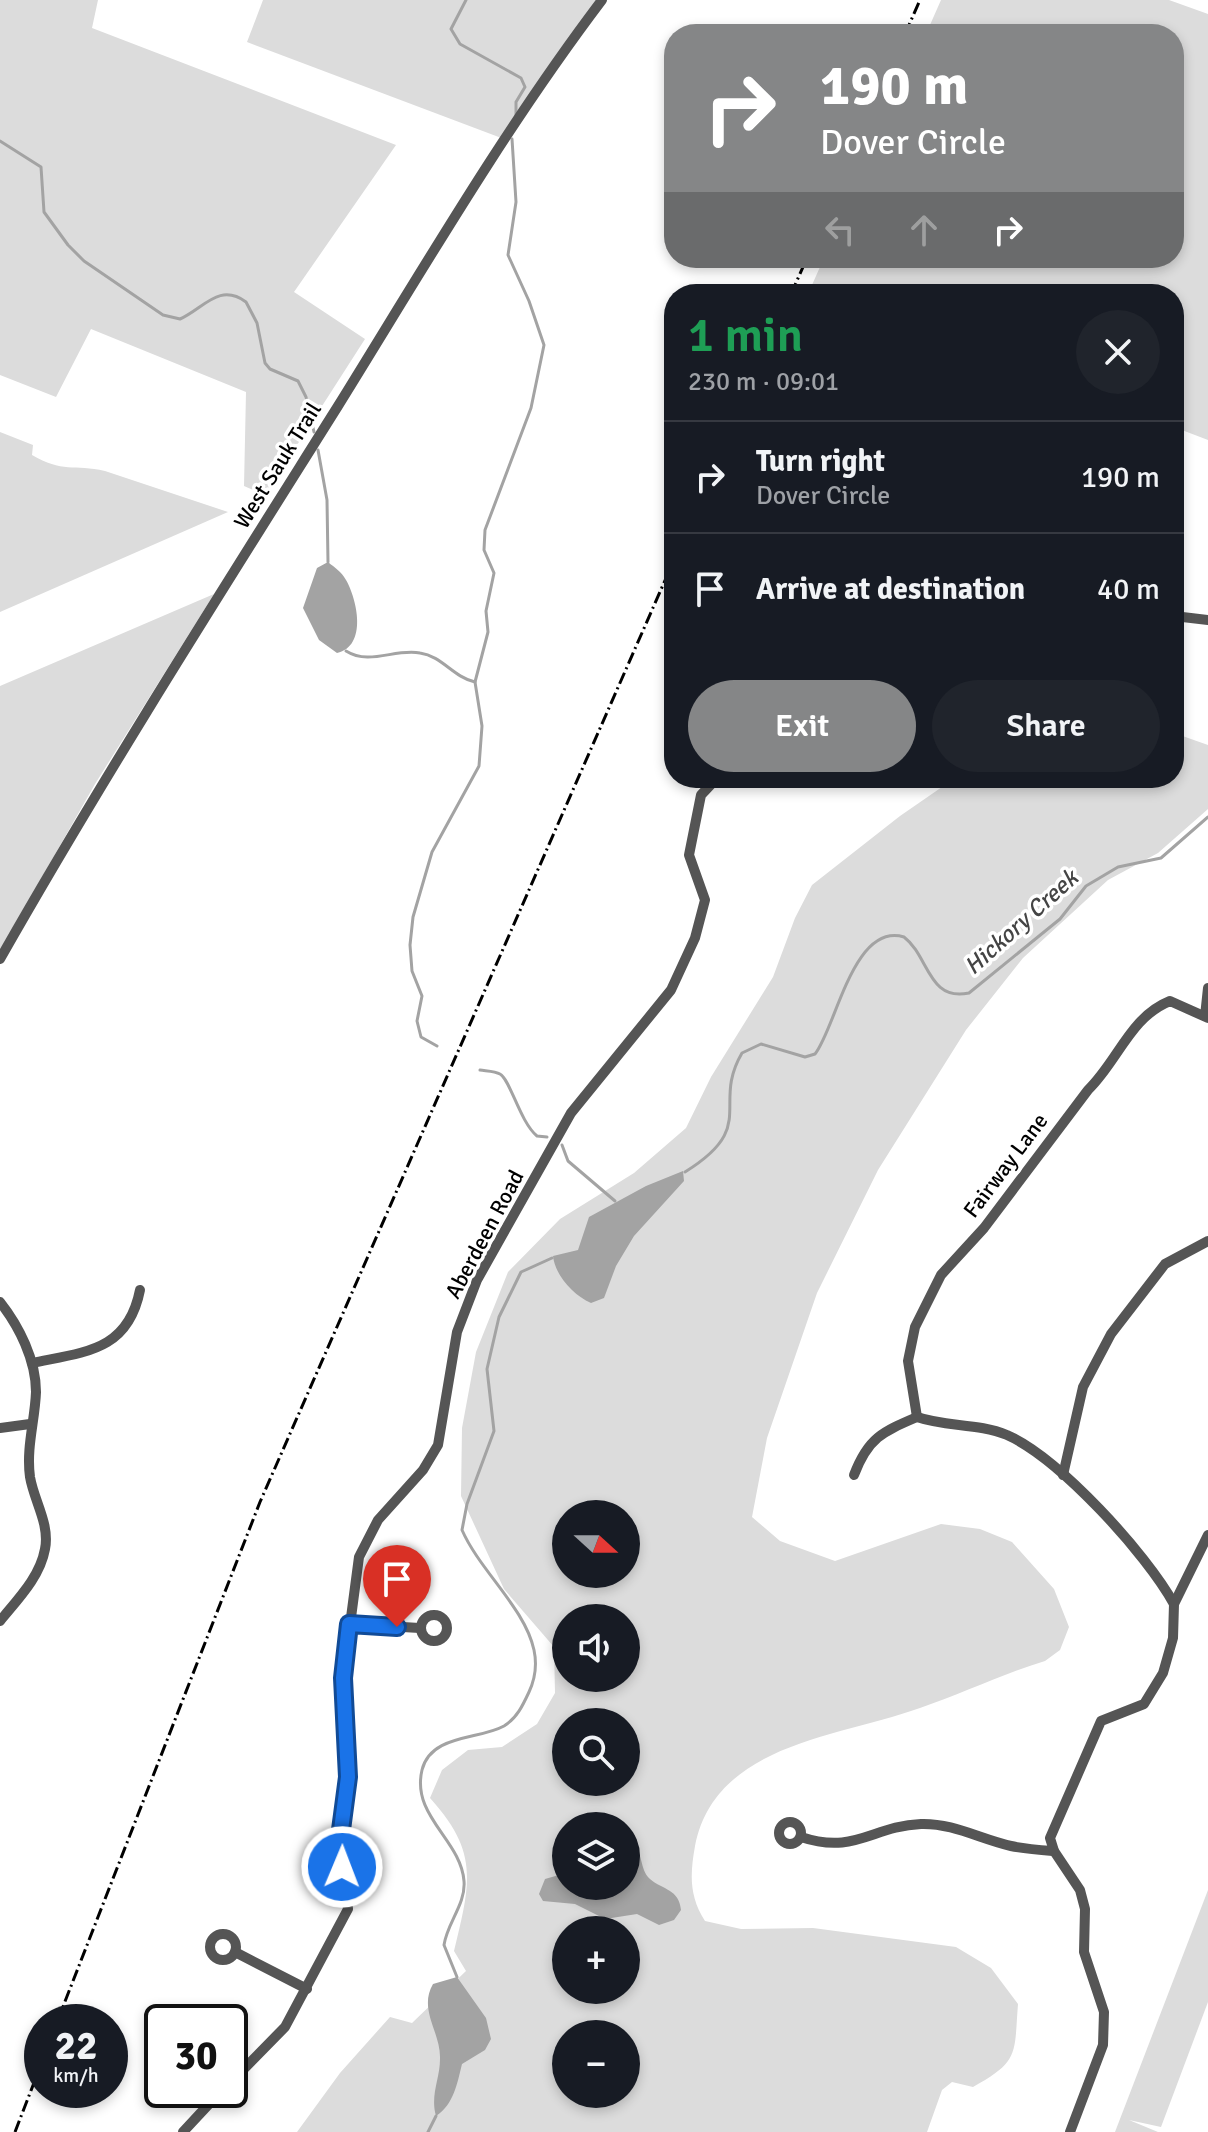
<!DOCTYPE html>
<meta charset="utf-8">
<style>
:root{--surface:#171b24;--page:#20242c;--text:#f1f3f6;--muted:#9ea1a6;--line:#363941;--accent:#858687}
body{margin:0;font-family:Signika,sans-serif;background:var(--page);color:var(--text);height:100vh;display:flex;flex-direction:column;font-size:30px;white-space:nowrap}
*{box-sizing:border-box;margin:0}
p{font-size:26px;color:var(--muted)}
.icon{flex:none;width:44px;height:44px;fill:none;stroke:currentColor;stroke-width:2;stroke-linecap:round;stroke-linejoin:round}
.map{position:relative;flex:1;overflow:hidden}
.side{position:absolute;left:664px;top:284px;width:520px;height:504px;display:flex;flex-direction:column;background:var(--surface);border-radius:32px;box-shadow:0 4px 12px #0003}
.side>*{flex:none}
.top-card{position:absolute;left:664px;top:24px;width:520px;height:244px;border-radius:32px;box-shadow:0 4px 12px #0003;background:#858687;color:#fff;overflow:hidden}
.needle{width:52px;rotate:111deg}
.tools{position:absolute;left:552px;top:1500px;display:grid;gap:16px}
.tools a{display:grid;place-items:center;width:88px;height:88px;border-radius:50%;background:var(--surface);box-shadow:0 4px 12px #0003;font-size:40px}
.speed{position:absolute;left:24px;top:2004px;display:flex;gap:16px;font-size:40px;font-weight:700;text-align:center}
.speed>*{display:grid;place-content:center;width:104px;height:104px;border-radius:50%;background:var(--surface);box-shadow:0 4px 12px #0003;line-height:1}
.speed small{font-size:20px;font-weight:400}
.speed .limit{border:4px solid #111;border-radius:12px;background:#fff;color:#111}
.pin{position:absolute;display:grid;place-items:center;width:68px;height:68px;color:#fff;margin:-82px -34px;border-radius:50% 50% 50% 0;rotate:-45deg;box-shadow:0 0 8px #0007}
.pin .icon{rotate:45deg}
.me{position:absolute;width:88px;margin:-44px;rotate:1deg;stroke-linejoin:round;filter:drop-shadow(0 0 6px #0008)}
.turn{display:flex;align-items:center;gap:28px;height:168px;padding:0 24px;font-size:36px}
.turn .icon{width:104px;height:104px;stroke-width:2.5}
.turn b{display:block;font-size:56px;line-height:68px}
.lanes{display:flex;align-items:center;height:76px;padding:0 24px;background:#0003;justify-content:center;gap:40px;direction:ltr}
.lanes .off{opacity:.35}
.round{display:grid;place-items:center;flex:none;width:84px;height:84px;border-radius:42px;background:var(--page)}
.summary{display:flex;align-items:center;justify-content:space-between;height:136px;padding:0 24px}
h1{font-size:48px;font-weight:600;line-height:60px;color:#1e9e55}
.button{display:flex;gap:16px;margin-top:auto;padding:16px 24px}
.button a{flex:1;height:92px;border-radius:48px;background:var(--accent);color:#fff;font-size:32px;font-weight:600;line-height:92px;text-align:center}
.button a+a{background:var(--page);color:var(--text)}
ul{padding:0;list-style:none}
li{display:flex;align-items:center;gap:24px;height:112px;padding:0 24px;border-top:2px solid var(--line)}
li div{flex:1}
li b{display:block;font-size:30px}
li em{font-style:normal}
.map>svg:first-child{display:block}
.green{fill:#dcdcdc;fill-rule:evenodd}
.water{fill:#a3a3a3}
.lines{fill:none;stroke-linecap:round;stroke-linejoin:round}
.stream{stroke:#a3a3a3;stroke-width:3}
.minor{stroke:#555;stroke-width:10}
.rail{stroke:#000;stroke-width:3;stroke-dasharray:12 4 2 4;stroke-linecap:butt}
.route-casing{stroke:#114b97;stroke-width:20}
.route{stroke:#1a73e8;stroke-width:14}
.labels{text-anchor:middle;stroke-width:7;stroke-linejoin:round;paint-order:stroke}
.street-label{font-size:22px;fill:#000;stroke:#fff}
.water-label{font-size:24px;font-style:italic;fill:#444;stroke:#fff}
</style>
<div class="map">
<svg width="1208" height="2132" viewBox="0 0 1208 2132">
<rect width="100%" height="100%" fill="#fff"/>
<g class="green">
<polygon points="0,0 98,0 92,28 396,145 294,292 365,339 265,495 244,486 246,392 91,329 56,397 0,375"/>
<polygon points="263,0 602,0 504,139 247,42"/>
<polygon points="941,0 1169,0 1208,14 1208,440 1174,427 1174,294 808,294 824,258 1174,258 1174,34 926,34"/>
<path d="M0,432L33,445L32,455C62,473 74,464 105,471L228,512L0,612Z"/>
<polygon points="214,594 95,784 0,951 0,686"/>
<path d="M1174,733L1208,745V809L1158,853L1108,880L1023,958L966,1030L878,1170L817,1293L767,1438L752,1517L780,1541L835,1561L941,1524L980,1529L1012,1542L1054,1589L1069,1627L1060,1650L1045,1661C1002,1674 962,1694 920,1708C840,1737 715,1743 695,1846C690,1874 689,1896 705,1921L741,1929L813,1928L956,1947L991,1968L1018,2004C1014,2054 1020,2061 973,2087L952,2082L942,2090L927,2132H297L340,2073L390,2017L412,2023L466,1971L454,1951C470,1884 480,1853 430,1798L442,1770L468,1750L502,1747L537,1724L555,1693L554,1647L504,1589L461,1496L462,1428L476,1352L508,1272L560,1219L634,1173L686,1128L711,1077L773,977L795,918L812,885L900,816L955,778H1174ZM566,1514H626V1574H566ZM566,1618H626V1678H566ZM566,1722H626V1782H566ZM566,1826H626V1886H566ZM566,1930H626V1990H566ZM566,2034H626V2094H566Z"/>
<polygon points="1208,1890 1208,2002 1161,2127 1129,2120 1158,2132 1115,2132"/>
</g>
<g class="water">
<path d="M328,562C335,568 341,571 346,580C357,599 368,646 337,653L319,640L303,608L317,568Z"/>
<path d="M683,1171L684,1181L634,1236L616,1266L604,1298L591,1303C573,1295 555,1275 553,1256L578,1250L589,1217L646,1186Z"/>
<path d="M632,1845C644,1852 639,1869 650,1879C663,1890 679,1889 681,1910L674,1920L659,1925L637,1914L605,1919L575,1904L543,1901L539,1894L545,1879L566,1873V1886H626V1848Z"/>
<path d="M457,1977L486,2018L491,2039L485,2050L462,2064C457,2084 454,2104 436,2116C430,2095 440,2079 440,2059C441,2032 418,2010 433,1984Z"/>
</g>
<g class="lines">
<g class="stream">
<polyline points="466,0 451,29 460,44 521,78 525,87 516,102 516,115"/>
<path d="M0,141L41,167L44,212L68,245L84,261L163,315L180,319C203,309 219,282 246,302L257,323L265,363L270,369L298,381L306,397L314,432"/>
<polyline points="318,450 327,500 328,562"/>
<path d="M346,651C370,666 395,648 420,653C442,656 453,677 475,682"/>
<polyline points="437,1046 421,1037 417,1021 422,996 412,971 410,945 413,917 432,852 479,766 482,726 475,682 488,632 486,611 494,573 484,550 485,530 531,408 544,345 529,301 508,255 516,202 512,139"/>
<path d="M480,1070C486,1071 495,1071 500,1074C510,1079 520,1122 537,1136L547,1137"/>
<polyline points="562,1145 568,1161 615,1201"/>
<path d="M685,1172C759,1126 711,1106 742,1053L761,1044L805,1057L815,1054C836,1028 853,922 904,937C929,956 928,1002 969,993L1060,919L1086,886L1118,867L1161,858L1208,817"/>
<path d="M457,1977L444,1945C447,1923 466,1904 464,1881C461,1840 411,1816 422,1770C431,1734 479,1740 504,1726C517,1718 523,1705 529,1692C535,1679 537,1664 534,1650C525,1608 480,1571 462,1530L467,1504L494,1431L487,1369L499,1317L521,1272L552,1258"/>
<polyline points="428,2132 436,2116"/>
</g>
<g class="minor">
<polyline points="1174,616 1208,620"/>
<path d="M0,959C107,771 223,589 338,406C423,269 505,128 602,0"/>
<polyline points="1205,1016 1208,988"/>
<path d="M0,1302C19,1326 36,1360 36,1392C35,1420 26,1448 30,1477C34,1501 50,1524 45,1549C40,1577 18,1599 0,1621"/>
<path d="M32,1363C85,1352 128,1351 140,1290"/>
<path d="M917,1417L908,1361L915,1327L941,1275L984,1228L1088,1090C1118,1061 1130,1017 1170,1001L1208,1018"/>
<path d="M917,1417C946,1427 978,1423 1007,1435C1059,1458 1146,1553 1174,1604"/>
<polyline points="0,1428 30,1424"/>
<path d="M854,1475C868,1438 882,1432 917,1417"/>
<polyline points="1063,1475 1083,1387 1111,1334 1165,1264 1208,1241"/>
<circle cx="434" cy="1628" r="13"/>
<polyline points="349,1624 420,1628"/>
<circle cx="790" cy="1833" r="11"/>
<path d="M801,1837C855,1855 872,1826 921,1824C953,1823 980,1839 1011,1846C1025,1849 1040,1850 1054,1851"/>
<circle cx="223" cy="1947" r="13"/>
<polyline points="235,1952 307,1989"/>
<polyline points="230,2083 285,2027 348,1909 339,1845 348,1777 343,1678 359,1557 378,1520 423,1470 438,1445 457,1332 477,1280 571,1113 671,990 695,938 705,900 689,855 701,795 717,778"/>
<polyline points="183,2132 222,2090"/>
<polyline points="1070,2132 1103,2045 1104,2012 1084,1952 1085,1909 1080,1890 1054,1851 1050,1838 1101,1721 1144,1704 1163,1673 1173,1638 1174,1604 1208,1535"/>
</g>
<g class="rail">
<polyline points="905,34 920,0"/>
<polyline points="791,294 807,258"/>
<polyline points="57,2022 260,1502 674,560"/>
<polyline points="15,2132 42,2062"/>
</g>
</g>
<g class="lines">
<g class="route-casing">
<polyline id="route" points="342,1867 339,1845 348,1777 343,1678 349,1624 397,1627"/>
</g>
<use href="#route" class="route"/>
</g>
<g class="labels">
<g class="street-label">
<text transform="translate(277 465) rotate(-58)" y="8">West Sauk Trail</text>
<text transform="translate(1005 1165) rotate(-53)" y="8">Fairway Lane</text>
<text transform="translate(484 1234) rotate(-62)" y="8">Aberdeen Road</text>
</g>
<g class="water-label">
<text transform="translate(1021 922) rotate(-42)" y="8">Hickory Creek</text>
</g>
</g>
</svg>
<div class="tools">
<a><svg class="needle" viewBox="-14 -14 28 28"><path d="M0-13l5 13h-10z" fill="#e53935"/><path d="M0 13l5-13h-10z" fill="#9ea1a6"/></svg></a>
<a><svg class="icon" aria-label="sound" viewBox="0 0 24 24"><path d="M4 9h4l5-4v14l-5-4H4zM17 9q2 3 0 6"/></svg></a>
<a><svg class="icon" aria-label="search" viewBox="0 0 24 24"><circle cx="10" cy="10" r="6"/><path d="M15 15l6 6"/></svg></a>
<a><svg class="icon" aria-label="layers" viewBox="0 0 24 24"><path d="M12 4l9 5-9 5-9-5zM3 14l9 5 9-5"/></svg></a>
<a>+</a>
<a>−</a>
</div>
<div class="speed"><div>22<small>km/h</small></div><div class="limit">30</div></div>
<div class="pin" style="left:397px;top:1627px;background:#d93025"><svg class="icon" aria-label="arrive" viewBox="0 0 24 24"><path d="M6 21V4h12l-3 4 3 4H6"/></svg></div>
<svg class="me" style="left:342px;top:1867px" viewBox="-20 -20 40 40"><circle r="17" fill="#1a73e8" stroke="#fff" stroke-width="3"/><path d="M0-11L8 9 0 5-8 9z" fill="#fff"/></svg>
<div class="top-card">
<div class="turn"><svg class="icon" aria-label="right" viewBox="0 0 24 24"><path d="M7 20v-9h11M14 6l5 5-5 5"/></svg><div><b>190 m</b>Dover Circle</div></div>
<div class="lanes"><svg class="icon off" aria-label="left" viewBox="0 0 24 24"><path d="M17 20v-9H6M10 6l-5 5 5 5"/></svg><svg class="icon off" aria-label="ahead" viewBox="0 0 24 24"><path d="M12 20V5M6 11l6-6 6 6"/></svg><svg class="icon" aria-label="right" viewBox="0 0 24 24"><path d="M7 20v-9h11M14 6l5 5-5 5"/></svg></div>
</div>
<section class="side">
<div class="summary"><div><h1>1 min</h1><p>230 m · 09:01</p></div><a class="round"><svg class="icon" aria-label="close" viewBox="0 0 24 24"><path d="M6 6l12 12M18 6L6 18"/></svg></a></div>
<ul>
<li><svg class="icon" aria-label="right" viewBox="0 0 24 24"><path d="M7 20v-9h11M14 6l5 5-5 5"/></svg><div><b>Turn right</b><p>Dover Circle</p></div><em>190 m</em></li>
<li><svg class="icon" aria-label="arrive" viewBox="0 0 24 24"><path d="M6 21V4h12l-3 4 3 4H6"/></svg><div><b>Arrive at destination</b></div><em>40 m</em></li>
</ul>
<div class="button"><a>Exit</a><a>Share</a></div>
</section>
</div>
